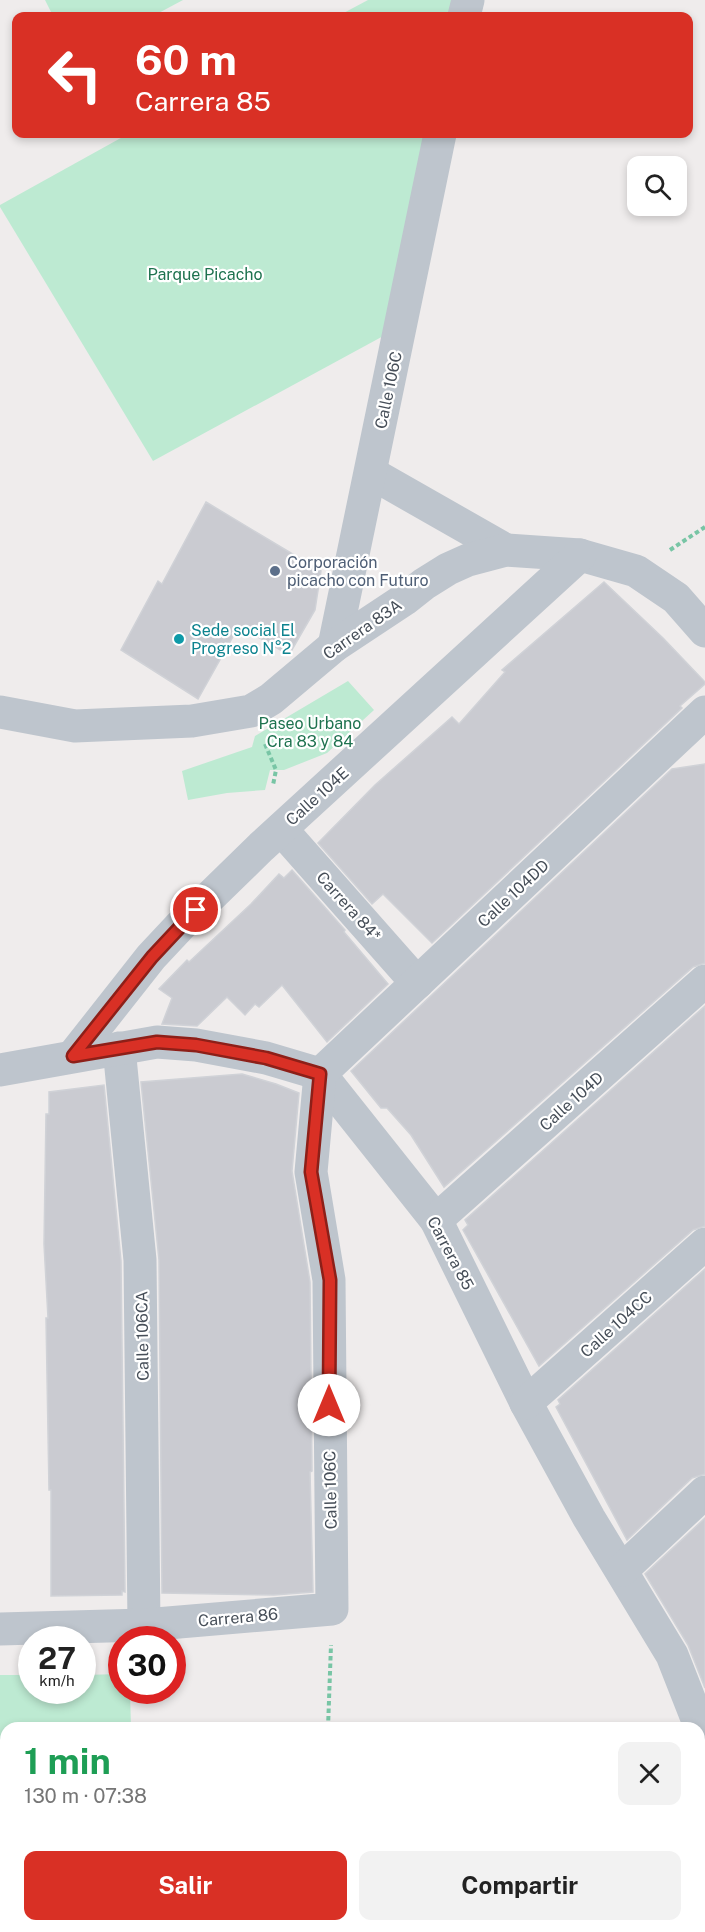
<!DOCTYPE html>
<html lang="es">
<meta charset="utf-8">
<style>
:root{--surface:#fff;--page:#f2f2f2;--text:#222;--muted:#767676;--accent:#d93025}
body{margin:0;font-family:"Public Sans",sans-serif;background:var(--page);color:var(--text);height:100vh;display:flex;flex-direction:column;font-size:22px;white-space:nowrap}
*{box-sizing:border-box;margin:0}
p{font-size:20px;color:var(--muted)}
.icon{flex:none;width:33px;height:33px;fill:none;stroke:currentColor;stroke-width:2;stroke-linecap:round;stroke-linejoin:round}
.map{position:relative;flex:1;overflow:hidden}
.details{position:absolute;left:0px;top:1722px;width:705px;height:210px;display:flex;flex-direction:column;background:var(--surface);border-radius:18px 18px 0 0;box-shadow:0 3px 9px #0003}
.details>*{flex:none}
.banner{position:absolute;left:12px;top:12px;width:681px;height:126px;border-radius:12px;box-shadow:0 3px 9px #0003;background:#d93025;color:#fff;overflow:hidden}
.tools{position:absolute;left:627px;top:156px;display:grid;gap:12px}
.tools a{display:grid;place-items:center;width:60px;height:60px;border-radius:12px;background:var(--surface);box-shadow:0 3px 9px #0003;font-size:30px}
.speed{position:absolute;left:18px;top:1626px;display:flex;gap:12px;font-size:30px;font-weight:700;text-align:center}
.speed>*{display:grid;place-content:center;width:78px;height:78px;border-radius:50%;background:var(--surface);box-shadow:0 3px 9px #0003;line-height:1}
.speed small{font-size:15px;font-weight:400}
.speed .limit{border:9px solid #d22;background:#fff;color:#111}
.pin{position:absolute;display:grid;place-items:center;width:51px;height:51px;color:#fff;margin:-26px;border:3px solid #fff;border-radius:50%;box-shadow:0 2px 6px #0007}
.me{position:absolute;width:66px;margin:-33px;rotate:0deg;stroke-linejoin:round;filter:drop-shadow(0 0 4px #0008)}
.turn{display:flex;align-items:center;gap:21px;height:126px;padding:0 24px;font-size:27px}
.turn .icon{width:78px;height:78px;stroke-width:2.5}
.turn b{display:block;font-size:42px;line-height:51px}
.round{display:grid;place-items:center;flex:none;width:63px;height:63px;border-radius:12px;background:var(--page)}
.summary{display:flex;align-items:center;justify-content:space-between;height:102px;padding:0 24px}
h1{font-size:36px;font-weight:700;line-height:45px;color:#1e9e55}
.cta{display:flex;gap:12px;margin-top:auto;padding:12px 24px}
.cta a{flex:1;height:69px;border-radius:12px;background:var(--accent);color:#fff;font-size:24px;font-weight:700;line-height:69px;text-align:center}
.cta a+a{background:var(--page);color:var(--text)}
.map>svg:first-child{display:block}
.green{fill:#bdead2}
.building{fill:#cacbd1;stroke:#d0d2d7;stroke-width:1.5}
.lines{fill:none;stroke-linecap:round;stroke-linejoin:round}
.path{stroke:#78c5a5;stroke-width:4;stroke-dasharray:4.5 3;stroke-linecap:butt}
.pedestrian{stroke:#bec5cd;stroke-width:33}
.minor{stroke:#bec5cd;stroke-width:33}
.route-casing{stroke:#8d1f18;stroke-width:15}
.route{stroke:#d93025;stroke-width:10}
.service-dot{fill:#5c6f8a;stroke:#fff;stroke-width:2}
.culture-dot{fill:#0f9aa8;stroke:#fff;stroke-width:2}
.labels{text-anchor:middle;stroke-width:4.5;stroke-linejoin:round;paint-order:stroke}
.park-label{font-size:16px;fill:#1e724f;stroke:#fff}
.street-label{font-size:16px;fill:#464e58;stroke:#fff}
.service-label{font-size:16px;fill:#4e5e75;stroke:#fff;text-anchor:start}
.culture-label{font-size:16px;fill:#0d838f;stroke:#fff;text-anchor:start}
</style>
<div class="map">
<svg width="705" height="1932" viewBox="0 0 705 1932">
<rect width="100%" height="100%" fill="#efecec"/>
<g class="green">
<polygon points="45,0 183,0 153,16 53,16"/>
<polygon points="368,0 458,0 454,16 338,16"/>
<polygon points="128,134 430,134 387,334 153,461 0,207 0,205"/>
<polygon points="348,681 374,710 327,753 284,770 270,770 265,790 227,793 188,800 182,771 252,747 255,736"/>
<polygon points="121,1674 122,1690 130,1691 131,1728 6,1728 6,1776 0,1776 0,1675 31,1675 32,1690 82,1690 83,1675"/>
</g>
<g class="building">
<polygon points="206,502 321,571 315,610 289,655 239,626 198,699 121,650 158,581 162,584"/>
<polygon points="604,582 663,638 705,682 705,684 680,706 682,708 432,943 383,894 372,904 318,843 375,785 452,717 459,724 505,672 502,670"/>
<polygon points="705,764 705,963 693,967 444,1187 411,1135 387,1108 381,1108 351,1071 672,769"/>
<polygon points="292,870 345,930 344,932 388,984 327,1042 282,985 259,1007 255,1004 245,1015 227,997 197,1026 162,1024 172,998 159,989 187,960 189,962 251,904 279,874 284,878"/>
<polygon points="705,1006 705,1226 693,1230 539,1366 463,1230 468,1225 465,1220"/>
<polygon points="242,1074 276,1084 299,1093 292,1171 310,1282 312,1471 310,1472 313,1592 274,1595 162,1593 159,1260 141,1082"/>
<polygon points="104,1085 121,1261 125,1592 122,1591 122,1595 51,1596 51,1490 49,1490 46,1318 48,1318 44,1244 46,1114 49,1114 49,1092"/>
<polygon points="705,1269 705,1474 692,1478 627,1540 556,1407 560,1404 558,1400"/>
<polygon points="705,1518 705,1688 688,1645 645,1574"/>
</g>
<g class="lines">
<g class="path">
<polyline points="670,550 705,527"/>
<polyline points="265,744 276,770 273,785"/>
<polyline points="328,1728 331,1645"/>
<polyline points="556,1932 558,1926"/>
</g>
<polyline class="pedestrian" points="119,1048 140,1260 144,1625"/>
<g class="minor">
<polyline points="464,16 468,0"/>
<polyline points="371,473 506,550"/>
<polyline points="334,646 440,134"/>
<polyline points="0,712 75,726 192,721 251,711 271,699 334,646 405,599 424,584 448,569 468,560 506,550 580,555 636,571 676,598 705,631"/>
<polyline points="281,829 417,983"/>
<polyline points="73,1056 151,957 180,926 261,847 580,555"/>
<polyline points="0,1070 157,1042 196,1045 266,1058 320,1074 436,1220 526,1403 589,1518 672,1655 705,1739"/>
<polyline points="436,1220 705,981"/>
<polyline points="526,1403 705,1244"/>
<polyline points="622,1570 705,1492"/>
<polyline points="0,1629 144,1625 332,1609 329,1280 311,1172 320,1074 705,712"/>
<polyline points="703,1816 705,1804"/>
<polyline points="627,1926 635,1932"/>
<polyline points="17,1932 26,1926"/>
</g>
</g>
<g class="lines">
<g class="route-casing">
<polyline id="route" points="196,910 152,957 73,1056 157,1042 196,1045 266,1058 320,1074 311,1172 330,1280 329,1405"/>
</g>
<use href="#route" class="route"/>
</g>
<circle class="service-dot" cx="275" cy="571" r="6"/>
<circle class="culture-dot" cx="179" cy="639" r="6"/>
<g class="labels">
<g class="park-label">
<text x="205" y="280">Parque Picacho</text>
<text x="310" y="729">Paseo Urbano<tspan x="310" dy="18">Cra 83 y 84</tspan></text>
</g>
<g class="street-label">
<text transform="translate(388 390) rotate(-78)" y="6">Calle 106C</text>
<text transform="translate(362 629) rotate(-35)" y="6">Carrera 83A</text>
<text transform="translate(317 796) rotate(-42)" y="6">Calle 104E</text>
<text transform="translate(513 893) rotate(-43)" y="6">Calle 104DD</text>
<text transform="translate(349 906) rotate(48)" y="6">Carrera 84*</text>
<text transform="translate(571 1101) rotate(-42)" y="6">Calle 104D</text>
<text transform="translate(451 1253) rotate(62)" y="6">Carrera 85</text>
<text transform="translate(616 1324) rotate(-42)" y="6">Calle 104CC</text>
<text transform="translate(142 1336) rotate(-91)" y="6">Calle 106CA</text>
<text transform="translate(330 1490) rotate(-91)" y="6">Calle 106C</text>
<text transform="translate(238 1617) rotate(-5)" y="6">Carrera 86</text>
</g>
<g class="service-label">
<text x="287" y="568">Corporación<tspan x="287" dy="18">picacho con Futuro</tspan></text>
</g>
<g class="culture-label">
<text x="191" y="636">Sede social El<tspan x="191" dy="18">Progreso N°2</tspan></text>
</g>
</g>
</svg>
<div class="tools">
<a><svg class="icon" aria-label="search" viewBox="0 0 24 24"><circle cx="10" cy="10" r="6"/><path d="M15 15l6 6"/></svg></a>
</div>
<div class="speed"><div>27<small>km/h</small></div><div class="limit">30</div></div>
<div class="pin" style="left:196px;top:910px;background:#d93025"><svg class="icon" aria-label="arrive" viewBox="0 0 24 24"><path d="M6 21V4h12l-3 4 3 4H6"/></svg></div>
<svg class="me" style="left:329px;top:1405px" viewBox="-20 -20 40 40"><circle r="19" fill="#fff"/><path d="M0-13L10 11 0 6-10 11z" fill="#d93025"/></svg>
<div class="banner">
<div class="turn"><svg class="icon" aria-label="left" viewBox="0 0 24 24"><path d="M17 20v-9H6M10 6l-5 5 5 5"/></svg><div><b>60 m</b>Carrera 85</div></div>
</div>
<section class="details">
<div class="summary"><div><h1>1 min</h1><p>130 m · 07:38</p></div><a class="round"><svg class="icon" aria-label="close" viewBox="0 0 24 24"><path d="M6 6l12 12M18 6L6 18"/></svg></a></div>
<div class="cta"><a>Salir</a><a>Compartir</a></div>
</section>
</div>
